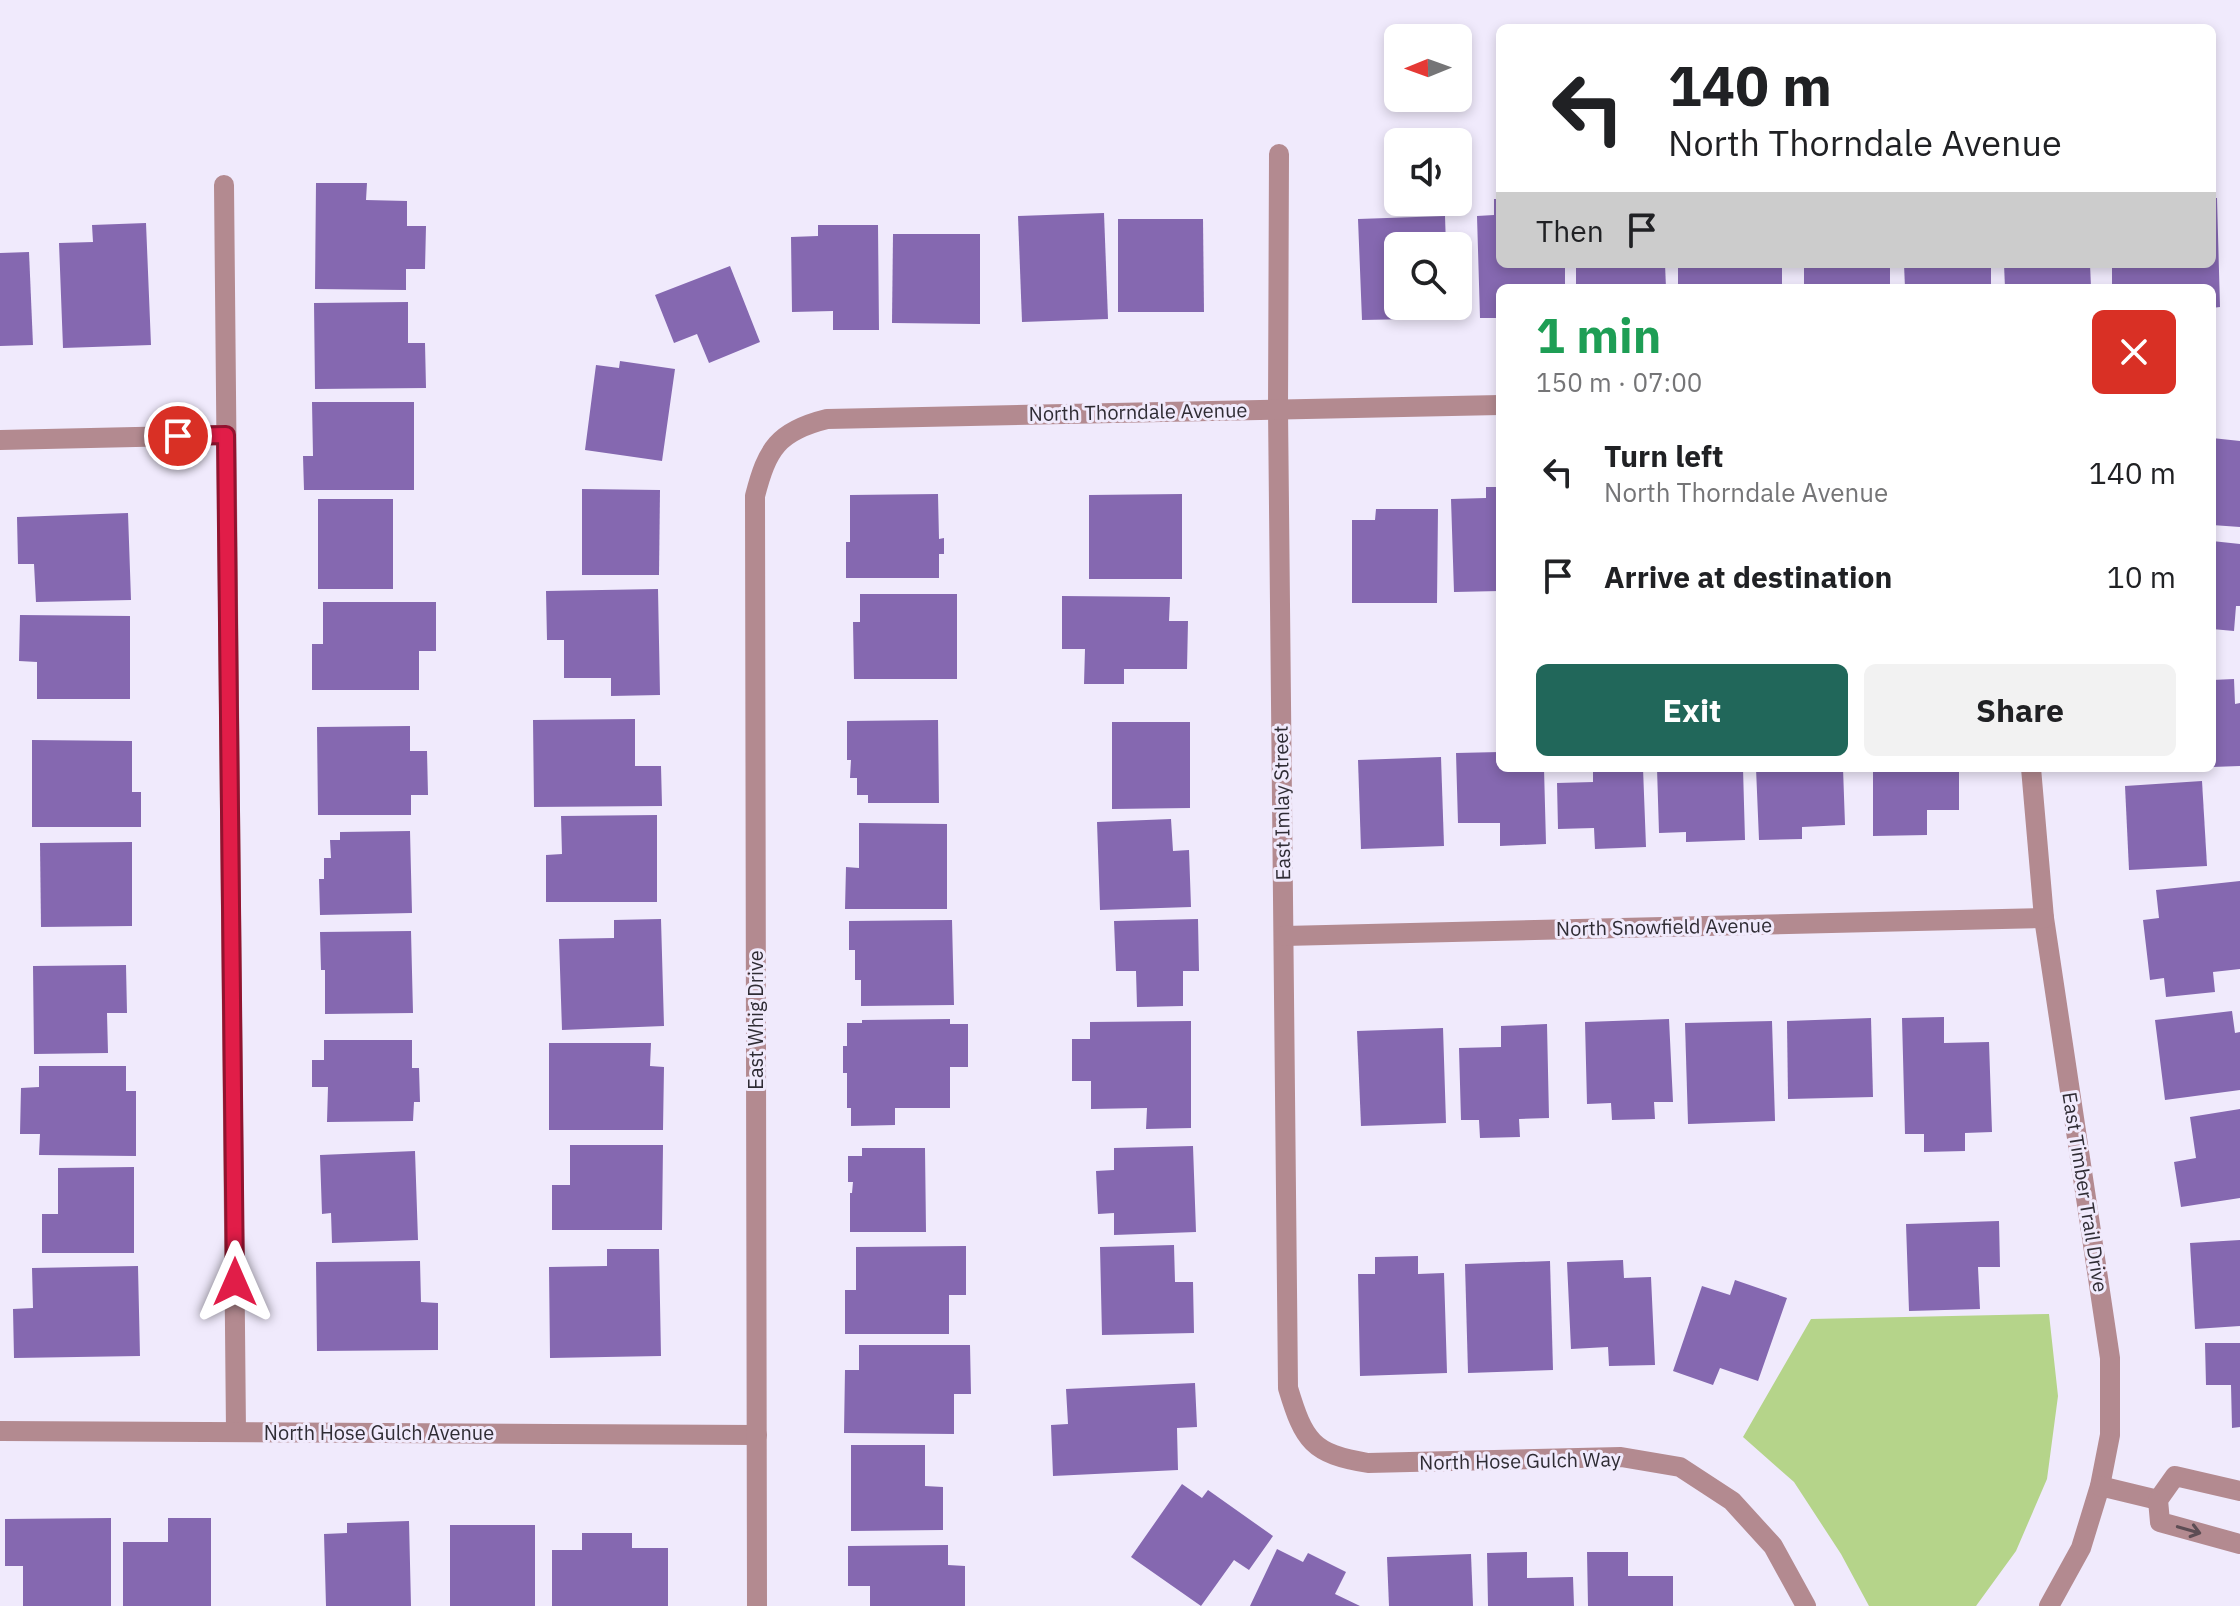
<!DOCTYPE html>
<meta charset="utf-8">
<style>
:root{--surface:#fff;--page:#f2f2f2;--text:#202124;--muted:#757577;--accent:#21675a}
body{margin:0;font-family:"IBM Plex Sans",sans-serif;background:var(--page);color:var(--text);height:100vh;display:flex;flex-direction:column;font-size:30px;white-space:nowrap}
*{box-sizing:border-box;margin:0}
p{font-size:26px;color:var(--muted)}
.icon{flex:none;width:44px;height:44px;fill:none;stroke:currentColor;stroke-width:2;stroke-linecap:round;stroke-linejoin:round}
.map{position:relative;flex:1;overflow:hidden}
.side{position:absolute;left:1496px;top:284px;width:720px;height:488px;display:flex;flex-direction:column;background:var(--surface);border-radius:12px;box-shadow:0 4px 12px #0003}
.side>*{flex:none}
.banner{position:absolute;left:1496px;top:24px;width:720px;height:244px;border-radius:12px;box-shadow:0 4px 12px #0003;background:#fff;color:var(--text);overflow:hidden}
.needle{width:52px;rotate:269deg}
.controls{position:absolute;left:1384px;top:24px;display:grid;gap:16px}
.controls a{display:grid;place-items:center;width:88px;height:88px;border-radius:12px;background:var(--surface);box-shadow:0 4px 12px #0003;font-size:40px}
.pin{position:absolute;display:grid;place-items:center;width:68px;height:68px;color:#fff;margin:-34px;border:4px solid #fff;border-radius:50%;box-shadow:0 2px 8px #0007}
.me{position:absolute;width:88px;margin:-44px;rotate:0deg;stroke-linejoin:round;filter:drop-shadow(0 0 6px #0008)}
.turn{display:flex;align-items:center;gap:28px;height:168px;padding:0 40px;font-size:36px}
.turn .icon{width:104px;height:104px;stroke-width:2.5}
.turn b{display:block;font-size:56px;line-height:68px}
.then{display:flex;align-items:center;height:76px;padding:0 40px;background:#0003;gap:16px;font-size:30px}
.round{display:grid;place-items:center;flex:none;width:84px;height:84px;border-radius:12px;background:var(--page)}
.head{display:flex;align-items:center;justify-content:space-between;height:136px;padding:0 40px}
h1{font-size:48px;font-weight:700;line-height:60px;color:#1e9e55}
.cta{display:flex;gap:16px;margin-top:auto;padding:16px 40px}
.cta a{flex:1;height:92px;border-radius:12px;background:var(--accent);color:#fff;font-size:32px;font-weight:700;line-height:92px;text-align:center}
.cta a+a{background:var(--page);color:var(--text)}
ul{padding:0;list-style:none}
li{display:flex;align-items:center;gap:24px;height:104px;padding:0 40px}
li div{flex:1}
li b{display:block;font-size:30px}
li em{font-style:normal}
.map>svg:first-child{display:block}
.green{fill:#b5d48a}
.building{fill:#8568b0}
.lines{fill:none;stroke-linecap:round;stroke-linejoin:round}
.minor{stroke:#b38a90;stroke-width:20}
.tertiary{stroke:#b38a90;stroke-width:20}
.oneway{stroke:#5d4d54}
.route-casing{stroke:#92132f;stroke-width:20}
.route{stroke:#e11d48;stroke-width:14}
.labels{text-anchor:middle;stroke-width:6;stroke-linejoin:round;paint-order:stroke}
.street-label{font-size:20px;fill:#2f2c34;stroke:#f0eafc}
</style>
<div class="map">
<svg width="2240" height="1606" viewBox="0 0 2240 1606">
<rect width="100%" height="100%" fill="#f0eafc"/>
<polygon class="green" points="2049,1314 2058,1396 2047,1479 2016,1551 1976,1606 1869,1606 1841,1554 1794,1482 1743,1437 1811,1319"/>
<g class="building">
<polygon points="316,183 367,183 366,200 407,201 407,226 426,226 425,269 406,269 406,290 315,289"/>
<polygon points="2212,198 2217,198 2220,307 2212,308 2212,288 2112,288 2112,264 2212,264"/>
<polygon points="1494,199 1500,199 1500,264 1565,264 1565,288 1500,288 1500,318 1480,318 1477,216 1494,215"/>
<polygon points="1104,213 1108,319 1022,322 1018,216"/>
<polygon points="1445,216 1446,246 1398,246 1398,306 1458,306 1458,273 1465,273 1466,318 1362,320 1358,219"/>
<polygon points="1118,219 1203,219 1204,312 1118,312"/>
<polygon points="146,223 151,345 63,348 59,243 93,242 92,225"/>
<polygon points="818,225 878,225 879,330 833,330 833,311 792,312 791,237 818,236"/>
<polygon points="893,234 980,234 980,324 892,323"/>
<polygon points="29,252 33,345 0,346 0,253"/>
<polygon points="1576,264 1665,264 1666,288 1576,288"/>
<rect x="1678" y="264" width="104" height="24"/>
<rect x="1804" y="264" width="86" height="24"/>
<polygon points="1904,264 1991,264 1991,288 1905,288"/>
<polygon points="2004,264 2090,264 2091,287 2005,288"/>
<polygon points="730,266 760,342 709,363 697,334 674,343 655,295"/>
<polygon points="408,302 408,343 425,343 426,388 315,389 314,303"/>
<polygon points="620,361 675,369 662,461 585,450 596,365 619,368"/>
<polygon points="312,402 414,402 414,490 304,490 303,456 313,456"/>
<polygon points="2212,438 2240,441 2240,527 2212,525"/>
<polygon points="1486,487 1500,487 1500,591 1454,592 1451,499 1486,498"/>
<polygon points="582,489 660,490 659,575 582,575"/>
<polygon points="938,494 939,539 944,538 944,554 939,554 939,578 846,578 846,542 850,542 850,495"/>
<polygon points="1182,494 1182,579 1089,579 1089,495"/>
<rect x="318" y="499" width="75" height="90"/>
<polygon points="1376,509 1438,509 1437,603 1352,603 1352,520 1375,520"/>
<polygon points="128,513 131,600 36,602 34,564 18,564 17,517"/>
<polygon points="2212,541 2240,544 2240,606 2236,606 2234,631 2212,629"/>
<polygon points="658,589 660,695 611,696 611,678 564,678 564,640 547,640 546,591"/>
<polygon points="860,594 957,594 957,679 854,679 853,622 860,622"/>
<polygon points="1062,596 1170,597 1169,621 1188,621 1187,669 1124,669 1124,684 1084,684 1085,649 1062,649"/>
<polygon points="323,602 436,602 436,651 419,651 419,690 312,690 312,644 323,644"/>
<polygon points="20,615 130,616 130,699 37,699 37,662 19,661"/>
<polygon points="2234,679 2235,704 2240,703 2240,766 2212,767 2212,680"/>
<polygon points="635,719 635,766 661,766 662,806 534,807 533,720"/>
<polygon points="938,720 939,803 868,803 868,795 857,795 857,778 850,778 851,760 847,760 847,721"/>
<polygon points="1112,722 1190,722 1190,808 1112,809"/>
<polygon points="410,726 410,751 427,751 428,795 411,795 411,815 318,815 317,727"/>
<polygon points="32,740 132,741 132,792 141,792 141,827 32,827"/>
<polygon points="1500,752 1500,768 1544,768 1546,844 1500,846 1500,823 1458,823 1456,753"/>
<polygon points="1441,757 1444,846 1361,849 1358,760"/>
<polygon points="1593,768 1643,768 1646,847 1595,849 1594,828 1558,829 1557,783 1593,782"/>
<polygon points="1657,768 1743,768 1745,840 1686,842 1686,832 1659,833"/>
<polygon points="1756,768 1843,768 1845,825 1802,827 1802,839 1759,840"/>
<polygon points="1873,768 1959,768 1959,810 1927,810 1927,835 1873,836"/>
<polygon points="2202,781 2207,866 2129,870 2125,786"/>
<polygon points="657,815 657,902 546,902 546,855 562,854 561,816"/>
<polygon points="1171,819 1173,851 1189,850 1191,907 1100,910 1097,822"/>
<polygon points="859,823 947,824 947,909 845,909 846,867 859,868"/>
<polygon points="410,831 412,913 320,915 319,879 324,879 324,858 331,858 330,840 340,840 340,832"/>
<polygon points="132,842 132,926 41,927 40,843"/>
<polygon points="2240,881 2240,969 2213,972 2215,992 2166,997 2164,978 2150,980 2143,920 2159,918 2156,890"/>
<polygon points="661,919 664,1026 562,1030 559,939 614,938 614,920"/>
<polygon points="1198,919 1199,971 1183,971 1183,1006 1137,1007 1136,971 1116,971 1114,921"/>
<polygon points="952,920 954,1005 861,1006 861,980 855,980 855,950 849,950 849,921"/>
<polygon points="411,931 413,1013 325,1014 325,970 321,970 320,932"/>
<polygon points="126,965 127,1013 107,1013 108,1053 34,1054 33,966"/>
<polygon points="2232,1011 2235,1033 2240,1032 2240,1090 2165,1100 2155,1020"/>
<polygon points="1944,1017 1944,1043 1989,1042 1992,1132 1965,1133 1965,1151 1924,1152 1924,1134 1905,1134 1902,1018"/>
<polygon points="1871,1018 1873,1097 1788,1099 1787,1021"/>
<polygon points="950,1019 950,1024 968,1024 968,1067 950,1067 950,1108 895,1108 895,1125 851,1126 851,1108 847,1108 847,1073 843,1073 843,1046 847,1046 847,1023 862,1023 862,1020"/>
<polygon points="1669,1019 1673,1102 1654,1102 1655,1119 1612,1120 1611,1103 1587,1104 1585,1022"/>
<polygon points="1191,1021 1191,1128 1146,1129 1147,1108 1091,1109 1091,1081 1072,1081 1072,1039 1090,1039 1090,1022"/>
<polygon points="1772,1021 1775,1121 1688,1124 1685,1023"/>
<polygon points="1547,1024 1549,1118 1519,1119 1520,1137 1480,1138 1479,1120 1461,1120 1459,1048 1501,1047 1501,1026"/>
<polygon points="1443,1028 1446,1123 1361,1126 1357,1031"/>
<polygon points="324,1040 412,1040 412,1068 419,1068 420,1102 414,1102 413,1121 327,1122 328,1087 312,1087 312,1060 324,1060"/>
<polygon points="549,1043 651,1043 650,1066 664,1067 663,1130 549,1130"/>
<polygon points="39,1066 126,1066 126,1091 136,1091 136,1156 39,1155 40,1134 20,1134 21,1088 39,1087"/>
<polygon points="2240,1109 2240,1198 2181,1207 2174,1162 2196,1158 2190,1117"/>
<polygon points="570,1145 663,1145 662,1230 552,1230 552,1185 570,1185"/>
<polygon points="1193,1146 1196,1232 1114,1235 1114,1213 1098,1214 1096,1171 1114,1170 1114,1148"/>
<polygon points="862,1148 925,1148 926,1232 850,1232 850,1193 852,1193 853,1182 848,1182 848,1156 862,1156"/>
<polygon points="415,1151 418,1240 332,1243 331,1213 322,1214 320,1155"/>
<polygon points="134,1167 134,1253 42,1253 42,1214 58,1214 58,1168"/>
<polygon points="1999,1221 2000,1267 1978,1267 1980,1309 1909,1311 1906,1224"/>
<polygon points="2240,1240 2240,1326 2195,1329 2190,1243"/>
<polygon points="1174,1245 1175,1282 1193,1282 1194,1333 1102,1335 1100,1247"/>
<polygon points="966,1246 966,1295 949,1295 949,1334 845,1334 845,1290 856,1290 856,1247"/>
<polygon points="607,1249 659,1249 661,1356 550,1358 549,1267 607,1266"/>
<polygon points="1418,1256 1418,1274 1444,1273 1447,1373 1360,1376 1358,1274 1375,1274 1375,1257"/>
<polygon points="1623,1260 1624,1278 1651,1277 1655,1365 1609,1366 1608,1347 1571,1349 1567,1262"/>
<polygon points="420,1261 421,1302 438,1303 438,1350 317,1351 316,1262"/>
<polygon points="1550,1261 1553,1370 1468,1373 1465,1264"/>
<polygon points="138,1266 140,1356 14,1358 13,1309 33,1308 32,1268"/>
<polygon points="1735,1280 1787,1298 1758,1381 1720,1368 1713,1385 1673,1371 1702,1286 1730,1295"/>
<polygon points="2205,1343 2240,1343 2240,1427 2232,1428 2231,1385 2206,1385"/>
<polygon points="859,1345 970,1345 971,1394 954,1394 954,1434 844,1433 845,1370 859,1370"/>
<polygon points="1195,1383 1197,1427 1177,1428 1178,1470 1053,1476 1051,1425 1068,1424 1066,1389"/>
<polygon points="851,1445 925,1445 925,1486 943,1487 943,1530 851,1531"/>
<polygon points="1182,1484 1202,1498 1208,1490 1273,1536 1249,1570 1234,1560 1201,1606 1131,1557"/>
<polygon points="111,1518 111,1606 23,1606 23,1566 5,1566 5,1519"/>
<polygon points="168,1518 211,1518 211,1606 123,1606 123,1542 168,1542"/>
<polygon points="409,1521 411,1606 326,1606 324,1534 347,1533 347,1523"/>
<rect x="450" y="1525" width="85" height="81"/>
<polygon points="582,1533 632,1533 632,1548 668,1548 668,1606 552,1606 552,1550 582,1550"/>
<polygon points="948,1545 948,1565 965,1566 965,1606 870,1606 870,1586 848,1586 848,1546"/>
<polygon points="1277,1549 1303,1562 1308,1553 1346,1572 1335,1594 1360,1606 1250,1606"/>
<polygon points="1527,1552 1527,1578 1573,1577 1574,1606 1488,1606 1487,1553"/>
<polygon points="1587,1552 1628,1552 1628,1576 1673,1576 1673,1606 1588,1606"/>
<polygon points="1471,1554 1473,1606 1389,1606 1387,1557"/>
</g>
<g class="lines">
<g class="minor">
<path d="M1279,154L1278,409L1288,1388C1304,1441 1312,1454 1368,1463L1621,1457L1680,1467L1732,1501L1773,1546L1806,1606"/>
<polyline points="224,185 236,1432"/>
<polyline points="0,440 226,435"/>
<polyline points="2031,768 2044,918 2110,1358 2110,1435 2100,1486 2081,1548 2049,1606"/>
<polyline points="1284,936 2044,918"/>
<polyline points="0,1431 757,1435"/>
<path d="M757,1606L755,496C767,449 778,431 827,419L1500,405"/>
</g>
<g class="tertiary">
<polyline points="2100,1486 2158,1500"/>
<polyline points="2240,1491 2175,1476 2158,1500 2160,1522 2240,1544"/>
</g>
</g>
<defs><path id="oneway-shaft" d="M-6 0H5M1.5-3L5.5 0L1.5 3" fill="none" stroke-width="1.6" stroke-linecap="round" stroke-linejoin="round" transform="scale(2)"/></defs>
<use class="oneway" href="#oneway-shaft" transform="translate(2189 1530) rotate(16)"/>
<g class="lines">
<g class="route-casing">
<polyline id="route" points="178,436 226,435 235,1282"/>
</g>
<use href="#route" class="route"/>
</g>
<g class="labels">
<g class="street-label">
<text transform="translate(1138 412) rotate(-1)" y="7">North Thorndale Avenue</text>
<text transform="translate(1282 803) rotate(-91)" y="7">East Imlay Street</text>
<text transform="translate(1664 927) rotate(-1)" y="7">North Snowfield Avenue</text>
<text transform="translate(756 1020) rotate(-90)" y="7">East Whig Drive</text>
<text transform="translate(2085 1192) rotate(81)" y="7">East Timber Trail Drive</text>
<text x="379" y="1440">North Hose Gulch Avenue</text>
<text transform="translate(1520 1461) rotate(-1)" y="7">North Hose Gulch Way</text>
</g>
</g>
</svg>
<div class="controls">
<a><svg class="needle" viewBox="-14 -14 28 28"><path d="M0-13l5 13h-10z" fill="#e53935"/><path d="M0 13l5-13h-10z" fill="#757577"/></svg></a>
<a><svg class="icon" aria-label="sound" viewBox="0 0 24 24"><path d="M4 9h4l5-4v14l-5-4H4zM17 9q2 3 0 6"/></svg></a>
<a><svg class="icon" aria-label="search" viewBox="0 0 24 24"><circle cx="10" cy="10" r="6"/><path d="M15 15l6 6"/></svg></a>
</div>
<div class="pin" style="left:178px;top:436px;background:#d93025"><svg class="icon" aria-label="arrive" viewBox="0 0 24 24"><path d="M6 21V4h12l-3 4 3 4H6"/></svg></div>
<svg class="me" style="left:235px;top:1282px" viewBox="-20 -20 40 40"><path d="M0-17L14 15 0 8-14 15z" fill="#e11d48" stroke="#fff" stroke-width="4"/></svg>
<div class="banner">
<div class="turn"><svg class="icon" aria-label="left" viewBox="0 0 24 24"><path d="M17 20v-9H6M10 6l-5 5 5 5"/></svg><div><b>140 m</b>North Thorndale Avenue</div></div>
<div class="then">Then<svg class="icon" aria-label="arrive" viewBox="0 0 24 24"><path d="M6 21V4h12l-3 4 3 4H6"/></svg></div>
</div>
<section class="side">
<div class="head"><div><h1>1 min</h1><p>150 m · 07:00</p></div><a class="round" style="background:#d93025;color:#fff"><svg class="icon" aria-label="close" viewBox="0 0 24 24"><path d="M6 6l12 12M18 6L6 18"/></svg></a></div>
<ul>
<li><svg class="icon" aria-label="left" viewBox="0 0 24 24"><path d="M17 20v-9H6M10 6l-5 5 5 5"/></svg><div><b>Turn left</b><p>North Thorndale Avenue</p></div><em>140 m</em></li>
<li><svg class="icon" aria-label="arrive" viewBox="0 0 24 24"><path d="M6 21V4h12l-3 4 3 4H6"/></svg><div><b>Arrive at destination</b></div><em>10 m</em></li>
</ul>
<div class="cta"><a>Exit</a><a>Share</a></div>
</section>
</div>
